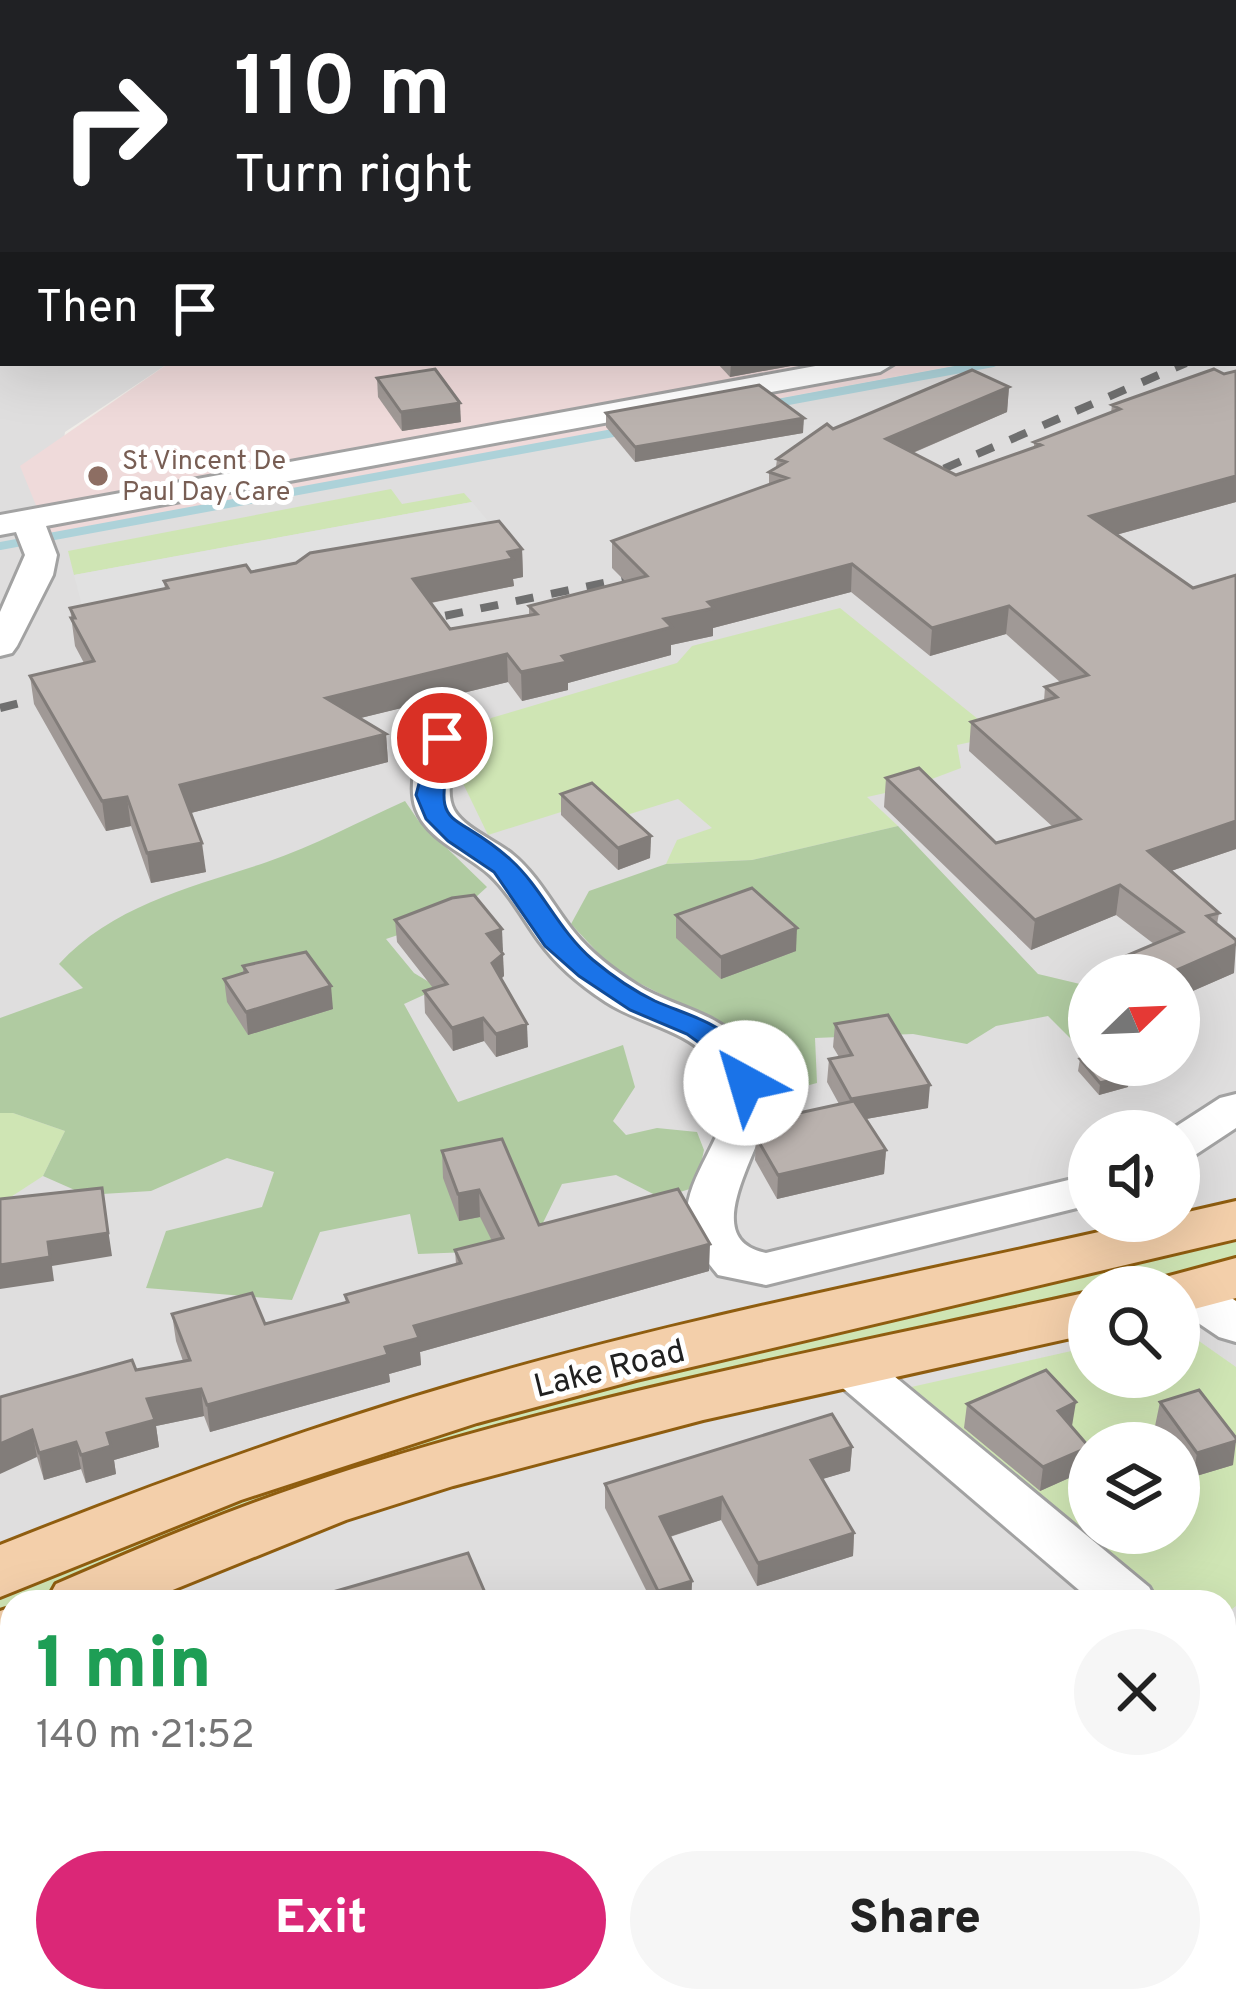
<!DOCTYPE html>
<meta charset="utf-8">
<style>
:root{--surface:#fff;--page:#f6f6f6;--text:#222;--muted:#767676;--accent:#db2777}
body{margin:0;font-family:Overpass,sans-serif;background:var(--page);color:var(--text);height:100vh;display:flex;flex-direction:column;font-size:45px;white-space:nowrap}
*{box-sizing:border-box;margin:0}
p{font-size:39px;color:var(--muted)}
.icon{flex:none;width:66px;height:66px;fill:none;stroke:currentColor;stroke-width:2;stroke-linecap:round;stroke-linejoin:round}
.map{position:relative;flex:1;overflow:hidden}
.panel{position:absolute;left:0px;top:1590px;width:1236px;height:423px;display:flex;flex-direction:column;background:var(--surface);border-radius:36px 36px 0 0;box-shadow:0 12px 48px #0002}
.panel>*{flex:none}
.hud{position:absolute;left:0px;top:0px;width:1236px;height:366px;box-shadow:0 12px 48px #0002;background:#202124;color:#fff;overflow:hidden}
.needle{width:78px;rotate:67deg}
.tools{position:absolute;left:1068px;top:954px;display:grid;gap:24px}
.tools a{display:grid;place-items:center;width:132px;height:132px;border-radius:50%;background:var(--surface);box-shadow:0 12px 48px #0002;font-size:60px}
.pin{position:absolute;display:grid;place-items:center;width:102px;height:102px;color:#fff;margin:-51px;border:6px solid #fff;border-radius:50%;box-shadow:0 3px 12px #0007}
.me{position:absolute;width:132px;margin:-66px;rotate:321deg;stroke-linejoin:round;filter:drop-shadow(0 0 9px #0008)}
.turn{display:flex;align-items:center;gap:42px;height:252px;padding:0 36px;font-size:54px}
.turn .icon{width:156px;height:156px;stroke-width:2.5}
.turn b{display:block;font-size:84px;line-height:102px}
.then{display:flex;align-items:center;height:114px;padding:0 36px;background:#0003;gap:24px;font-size:45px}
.round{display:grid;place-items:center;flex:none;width:126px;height:126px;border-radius:63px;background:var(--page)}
.summary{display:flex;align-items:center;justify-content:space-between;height:204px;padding:0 36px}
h1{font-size:72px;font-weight:800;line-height:90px;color:#1e9e55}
.action{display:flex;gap:24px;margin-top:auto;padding:24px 36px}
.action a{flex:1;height:138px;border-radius:72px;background:var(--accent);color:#fff;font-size:48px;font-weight:800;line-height:138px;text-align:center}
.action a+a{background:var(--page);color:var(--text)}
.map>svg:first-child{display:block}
.residential{fill:#dfdede;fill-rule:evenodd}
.commercial{fill:#efdada}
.grass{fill:#cfe5b4;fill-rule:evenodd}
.forest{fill:#b0cba1}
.parking{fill:#e1e1e1}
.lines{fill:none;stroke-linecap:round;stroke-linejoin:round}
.stream{stroke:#add2d9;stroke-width:8}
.minor-casing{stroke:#a2a2a2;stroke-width:6}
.major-casing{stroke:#8f5d0f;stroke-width:6}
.minor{fill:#fff;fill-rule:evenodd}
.major{fill:#f3cfaa;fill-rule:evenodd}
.rail{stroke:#6f6f6f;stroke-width:8;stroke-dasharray:18 18;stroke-linecap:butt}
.wall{fill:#a09996}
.shaded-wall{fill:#827d7a}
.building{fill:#bab2ae;stroke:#827d7a;stroke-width:3}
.route{fill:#1a73e8;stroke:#114b97;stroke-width:3}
.education-dot{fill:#8d6e63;stroke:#fff;stroke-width:4.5}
.labels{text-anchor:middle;stroke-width:10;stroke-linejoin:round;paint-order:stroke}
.far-education-label{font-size:27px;fill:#785e54;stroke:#fff;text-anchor:start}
.street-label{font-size:33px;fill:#212121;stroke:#fff}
</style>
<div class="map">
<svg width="1236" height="2011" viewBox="0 0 1236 2011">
<rect width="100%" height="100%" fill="#f0ede8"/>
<path class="residential" d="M0,0H493L3,3V363H169L65,432L49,535L969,363H1233L1236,313V2011H0ZM1089,975H1179V1065H1089ZM1089,1131H1179V1221H1089ZM1089,1287H1179V1377H1089ZM1089,1443H1179V1533H1089ZM12,1602H1224V2001H12Z"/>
<g class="commercial">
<polygon points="169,363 969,363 48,535 20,466"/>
<polygon points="0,1891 12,1909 12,2001 72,2001 78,2011 0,2011"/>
</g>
<g class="grass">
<polygon points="391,489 402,504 464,493 472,502 74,575 68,551"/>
<polygon points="840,608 999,736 957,745 961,768 908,788 867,797 898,826 752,860 666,864 677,840 712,828 678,799 617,818 596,801 488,835 457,771 491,718 677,663 692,646"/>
<polygon points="0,1113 13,1113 65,1131 43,1176 0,1204"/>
<polygon points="1236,1242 1236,1267 1161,1287 1089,1287 1089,1302 123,1560 30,1602 12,1602 12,1610 0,1616 0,1597 48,1574 373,1448 685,1366"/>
<path d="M1179,1327L1236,1367V1606L1224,1615V1602H1145L898,1390L1089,1347V1377H1179ZM1089,1443H1179V1533H1089Z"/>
</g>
<g class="forest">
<path d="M405,801L418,820L487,887L455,916L386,939L414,973L439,988L404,1004L458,1102L623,1045L635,1087L613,1121L626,1135L657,1128L697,1132L704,1150L696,1187L661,1198L616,1175L562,1184L539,1231L495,1251L418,1254L410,1214L320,1232L292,1300L146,1288L166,1231L262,1207L274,1172L227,1158L151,1191L86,1195L43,1176L65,1131L13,1113H0V1018L83,988L59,964C114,904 193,887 267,862C314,846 360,821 405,801Z"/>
<polygon points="898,826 1038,974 1080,984 1089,1001 1089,1044 1079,1047 1048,1016 996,1026 967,1044 913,1034 815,1038 817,1083 760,1098 726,1027 615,971 571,924 589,891 666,864 752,860"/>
</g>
<polygon class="parking" points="472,502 506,542 334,554 269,565 256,576 86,621 74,575"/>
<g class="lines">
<g class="stream">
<polyline points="772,404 993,363"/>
<polyline points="0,546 624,431"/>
</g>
<g class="minor-casing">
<g id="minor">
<polygon points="201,0 223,0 225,3 203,3"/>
<polygon points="1181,0 1212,0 1214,3 1183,3"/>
<rect x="1233" y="5" width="3" height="14"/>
<polygon points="1236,47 1236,61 1233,62 1233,48"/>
<rect x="1233" y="116" width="3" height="15"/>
<polygon points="0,124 3,124 0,139"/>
<polygon points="1233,185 1236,186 1236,209 1233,208"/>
<rect x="1233" y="291" width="3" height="16"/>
<polygon points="832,363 895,363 880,372 46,526 57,555 53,575 17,646 12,653 0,656 0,612 25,555 16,532 0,535 0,515"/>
<path d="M442,727L455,730L460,738C456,758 443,790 454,810C464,828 496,841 512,854C538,875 553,906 574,932C591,953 613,970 637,985C667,1004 706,1010 734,1034C751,1049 769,1072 770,1095C773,1138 690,1238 766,1253L1089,1175V1205L766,1285L718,1275C706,1260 689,1240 687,1220C683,1164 759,1112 710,1058C683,1029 638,1023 606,1002C580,985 557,966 539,941C523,919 510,894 490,875C467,854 427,840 416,809C408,788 416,749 429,730Z"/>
<polygon points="1236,1094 1236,1128 1195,1155 1179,1160 1179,1131 1169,1131 1220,1098"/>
<polygon points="1186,1274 1203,1279 1236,1301 1236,1342 1219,1337 1179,1310 1179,1287 1164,1287 1169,1279"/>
<polygon points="848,1347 865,1352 1149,1587 1157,1602 1093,1602 831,1378 823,1365 831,1352"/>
<polygon points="1224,1658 1236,1662 1236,1714 1224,1710"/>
</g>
</g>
<g class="major-casing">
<g id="major">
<path d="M1236,1201V1239L636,1380L477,1423L241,1500L0,1597V1545C153,1484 306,1428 464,1382C688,1316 920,1273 1148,1221H1179V1214Z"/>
<polygon points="1236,1258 1236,1298 1179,1313 1179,1287 1154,1287 1158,1279"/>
<path d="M1089,1292V1334L703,1420L453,1486L346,1520L143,1602H46L56,1584C137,1549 218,1514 301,1486C557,1399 825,1350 1089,1292Z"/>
<polygon points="12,1607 12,1663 0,1667 0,1611"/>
</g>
</g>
<use href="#minor" class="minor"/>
<use href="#major" class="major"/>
<g class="rail">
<polyline points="911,483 1186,363"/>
<polyline points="410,623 657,572"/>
<polyline points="0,708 63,692"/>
</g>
</g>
<g class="wall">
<polygon points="1235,89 1236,89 1236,110 1233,109"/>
<polygon points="717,363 807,363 730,377"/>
<polygon points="1236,371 1236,502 1116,535 1193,588 1236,575 1236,849 1171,871 1219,913 1217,924 1234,973 1179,997 1179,975 1114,975 1116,960 1154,944 1116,915 1031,950 884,807 886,778 996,843 1053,827 969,751 971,722 1044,701 1045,687 1061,683 1006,634 930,656 851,592 713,628 713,636 671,645 671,655 568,683 568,690 522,701 508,682 360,718 386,734 388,762 191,813 206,872 151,883 131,826 106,831 34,704 30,676 84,663 75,646 70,608 165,589 164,581 522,549 523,577 513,579 514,586 431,603 450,629 529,615 529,606 626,582 612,568 612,541 769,485 769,472 776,467 777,459 833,429 1009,387 1007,412 913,453 956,475 1034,448 1034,442 1111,413 1112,405"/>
<polygon points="377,378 461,422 402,431 378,397"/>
<polygon points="606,413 803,433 635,462 606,427"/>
<polygon points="561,794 651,836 650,858 618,870 561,815"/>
<polygon points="676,915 796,951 721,979 676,938"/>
<polygon points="395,920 502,929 502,952 504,976 501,979 528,1047 496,1057 484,1041 453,1051 425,1013 424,991 433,988 397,942"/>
<polygon points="243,966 333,1009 248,1035 227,1002 224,979 243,973"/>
<polygon points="835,1024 928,1108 866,1119 886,1150 884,1174 777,1199 755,1160 756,1137 839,1104 827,1082 829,1059 839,1057 833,1047"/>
<polygon points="1080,1059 1128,1087 1099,1095 1078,1071"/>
<polygon points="442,1151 539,1225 709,1271 420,1352 421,1365 389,1374 390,1382 210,1432 204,1416 156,1426 159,1447 114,1460 116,1474 86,1483 81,1469 44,1480 37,1457 0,1397 183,1361 176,1341 172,1314 265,1324 346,1302 345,1295 456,1264 455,1250 492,1241 480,1217 459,1221 443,1178"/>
<polygon points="1160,1402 1233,1465 1193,1477 1179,1459 1179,1443 1168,1443 1155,1426"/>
<polygon points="967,1404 1072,1426 1087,1470 1040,1491 964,1428"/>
<polygon points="852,1447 850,1471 822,1479 854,1533 853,1556 757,1586 721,1520 670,1537 692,1581 691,1602 652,1602 605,1508 605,1484"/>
<polygon points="885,2001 1178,2001 1183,2011 890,2011"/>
</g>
<g class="shaded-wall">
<polygon points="731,363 807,363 730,377"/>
<polygon points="1009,387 1007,412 884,465 886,439"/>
<polygon points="460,403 461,422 402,431 401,412"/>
<polygon points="804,418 803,433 635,462 635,447"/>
<polygon points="1236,476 1236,502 1086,543 1090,516"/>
<polygon points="522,549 523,577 513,579 514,586 414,606 413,579"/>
<polygon points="852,564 851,592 713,628 713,636 671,645 671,655 568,683 568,690 522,701 521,672 708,602"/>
<polygon points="1009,606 1006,634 930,656 932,628"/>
<polygon points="507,654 508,682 328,726 326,698"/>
<polygon points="386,734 388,762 183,815 180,785"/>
<polygon points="127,797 131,826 106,831 102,801"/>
<polygon points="1236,821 1236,849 1144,880 1148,851"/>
<polygon points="651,836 650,858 618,870 618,848"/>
<polygon points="202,843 206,872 151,883 147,853"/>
<polygon points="1120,885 1116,915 1031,950 1035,920"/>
<polygon points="797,928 796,951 721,979 721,957"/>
<polygon points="502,929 503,951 488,956 487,934"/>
<polygon points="1236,944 1234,973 1179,997 1179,975 1165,975"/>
<polygon points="503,954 504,976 493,985 492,963"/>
<polygon points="331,986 333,1009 248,1035 246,1012"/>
<polygon points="483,1018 484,1041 453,1051 452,1028"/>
<polygon points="527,1024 528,1047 496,1057 496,1034"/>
<polygon points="1130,1075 1128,1087 1099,1095 1100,1083"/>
<polygon points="930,1085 928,1108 849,1122 851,1099"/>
<polygon points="886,1150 884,1174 777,1199 778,1175"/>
<polygon points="102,1188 112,1256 52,1266 54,1281 0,1289 0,1265 48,1242"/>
<polygon points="479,1190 480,1217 459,1221 458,1194"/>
<polygon points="710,1244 709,1271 420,1352 421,1365 389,1374 390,1382 210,1432 207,1405 414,1326"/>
<polygon points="201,1389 204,1416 156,1426 159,1447 114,1460 116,1474 86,1483 81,1455 147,1399"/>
<polygon points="1076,1402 1072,1426 1058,1411"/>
<polygon points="32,1430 37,1457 0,1474 0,1444"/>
<polygon points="1236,1441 1233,1465 1193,1477 1197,1453"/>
<polygon points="76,1442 81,1469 44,1480 39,1453"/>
<polygon points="852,1447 850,1471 809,1483 811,1460"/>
<polygon points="1089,1447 1087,1470 1040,1491 1043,1467"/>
<polygon points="722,1497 721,1520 659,1540 660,1517"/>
<polygon points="854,1533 853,1556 757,1586 758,1563"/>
<polygon points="692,1581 691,1602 658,1602 658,1591"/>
</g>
<g class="building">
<polygon points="279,0 392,0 389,3 280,3"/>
<polygon points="503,0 781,0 781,2 807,2 499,3"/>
<polygon points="435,369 460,403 401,412 377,378"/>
<polygon points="1214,369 1224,374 1236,371 1236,476 1090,516 1193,588 1236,575 1236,821 1148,851 1219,913 1207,916 1236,940 1236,944 1165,975 1136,975 1116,960 1183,932 1120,885 1035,920 886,778 919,768 996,843 1080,819 971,722 1057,697 1045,687 1088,675 1009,606 932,628 852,564 708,602 714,608 664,619 672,627 562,656 567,662 521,672 507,654 326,698 386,734 180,785 202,843 147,853 127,797 102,801 30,676 94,661 71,618 75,618 70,608 168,588 164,581 246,565 251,572 296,563 310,553 499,521 522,549 508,552 513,559 413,579 450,629 537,614 529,606 647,576 612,541 787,478 769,472 786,462 777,459 827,424 833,429 972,370 1009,387 886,439 956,475 1041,445 1034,442 1120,409 1112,405"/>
<polygon points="759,385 804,418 635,447 606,413"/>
<polygon points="592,783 651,836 618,848 561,794"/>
<polygon points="752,888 797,928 721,957 676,915"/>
<polygon points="474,895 502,929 487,934 503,954 492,963 527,1024 496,1034 483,1018 452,1028 424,991 447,984 395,920 452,898"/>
<polygon points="306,952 331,986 246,1012 224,979 247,972 243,966"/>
<polygon points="888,1015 930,1085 851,1099 829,1059 852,1055 835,1024"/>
<polygon points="1089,1057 1089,1065 1121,1065 1130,1075 1100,1083 1080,1059"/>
<polygon points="854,1101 886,1150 778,1175 756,1137 762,1121"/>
<polygon points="502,1139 539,1225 678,1189 710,1244 414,1326 419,1338 385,1347 388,1355 207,1405 201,1389 147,1399 155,1420 107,1433 111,1446 81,1455 76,1442 39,1453 32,1430 0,1444 0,1397 132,1360 136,1370 190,1360 172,1314 252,1293 265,1324 348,1302 345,1295 461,1263 455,1250 503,1238 479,1190 458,1194 442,1151"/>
<polygon points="102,1188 108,1233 48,1242 50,1257 0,1265 0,1199"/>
<polygon points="1046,1370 1076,1402 1058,1411 1089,1447 1043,1467 967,1404"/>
<polygon points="1199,1390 1236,1438 1236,1441 1197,1453 1160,1402"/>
<polygon points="832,1414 852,1447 811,1460 854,1533 758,1563 722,1497 660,1517 692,1581 658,1591 605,1484"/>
<polygon points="468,1553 489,1602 298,1602"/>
<polygon points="912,2001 1178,2001 1183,2011 917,2011"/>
</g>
<path class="route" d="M442,731L454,738C430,838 449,804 511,860C542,888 558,930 593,960C611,975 634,991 655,1001C682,1013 715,1021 737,1043C747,1053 753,1070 760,1083L756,1089H736L716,1055L687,1034L630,1010L579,976L545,946L494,872L448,841L426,819L416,795L431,738Z"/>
<circle class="education-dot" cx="98" cy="476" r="12"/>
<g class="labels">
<g class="far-education-label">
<text x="122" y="469">St Vincent De<tspan x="122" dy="31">Paul Day Care</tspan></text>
</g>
<g class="street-label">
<text transform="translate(609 1367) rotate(-14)" y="12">Lake Road</text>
</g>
</g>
</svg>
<div class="tools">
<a><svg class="needle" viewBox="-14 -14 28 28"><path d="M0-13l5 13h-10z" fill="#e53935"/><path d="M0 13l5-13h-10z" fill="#767676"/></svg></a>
<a><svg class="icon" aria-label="sound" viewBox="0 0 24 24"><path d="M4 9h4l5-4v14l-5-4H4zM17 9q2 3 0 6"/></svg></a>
<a><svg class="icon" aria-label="search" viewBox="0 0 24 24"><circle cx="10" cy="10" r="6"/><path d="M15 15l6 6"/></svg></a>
<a><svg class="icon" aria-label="layers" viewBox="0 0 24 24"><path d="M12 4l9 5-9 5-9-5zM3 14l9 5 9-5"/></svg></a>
</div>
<div class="pin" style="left:442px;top:738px;background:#d93025"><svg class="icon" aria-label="arrive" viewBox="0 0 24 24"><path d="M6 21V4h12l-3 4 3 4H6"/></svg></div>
<svg class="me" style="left:746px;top:1083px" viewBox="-20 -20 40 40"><circle r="19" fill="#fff"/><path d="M0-13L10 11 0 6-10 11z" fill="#1a73e8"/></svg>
<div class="hud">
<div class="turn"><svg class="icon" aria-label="right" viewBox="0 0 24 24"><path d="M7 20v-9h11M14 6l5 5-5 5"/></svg><div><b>110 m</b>Turn right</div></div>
<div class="then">Then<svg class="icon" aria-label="arrive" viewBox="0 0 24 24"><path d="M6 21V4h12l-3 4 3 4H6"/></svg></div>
</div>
<section class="panel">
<div class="summary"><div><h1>1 min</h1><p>140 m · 21:52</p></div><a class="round"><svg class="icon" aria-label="close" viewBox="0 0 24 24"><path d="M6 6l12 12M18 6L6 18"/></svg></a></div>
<div class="action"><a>Exit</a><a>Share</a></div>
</section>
</div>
